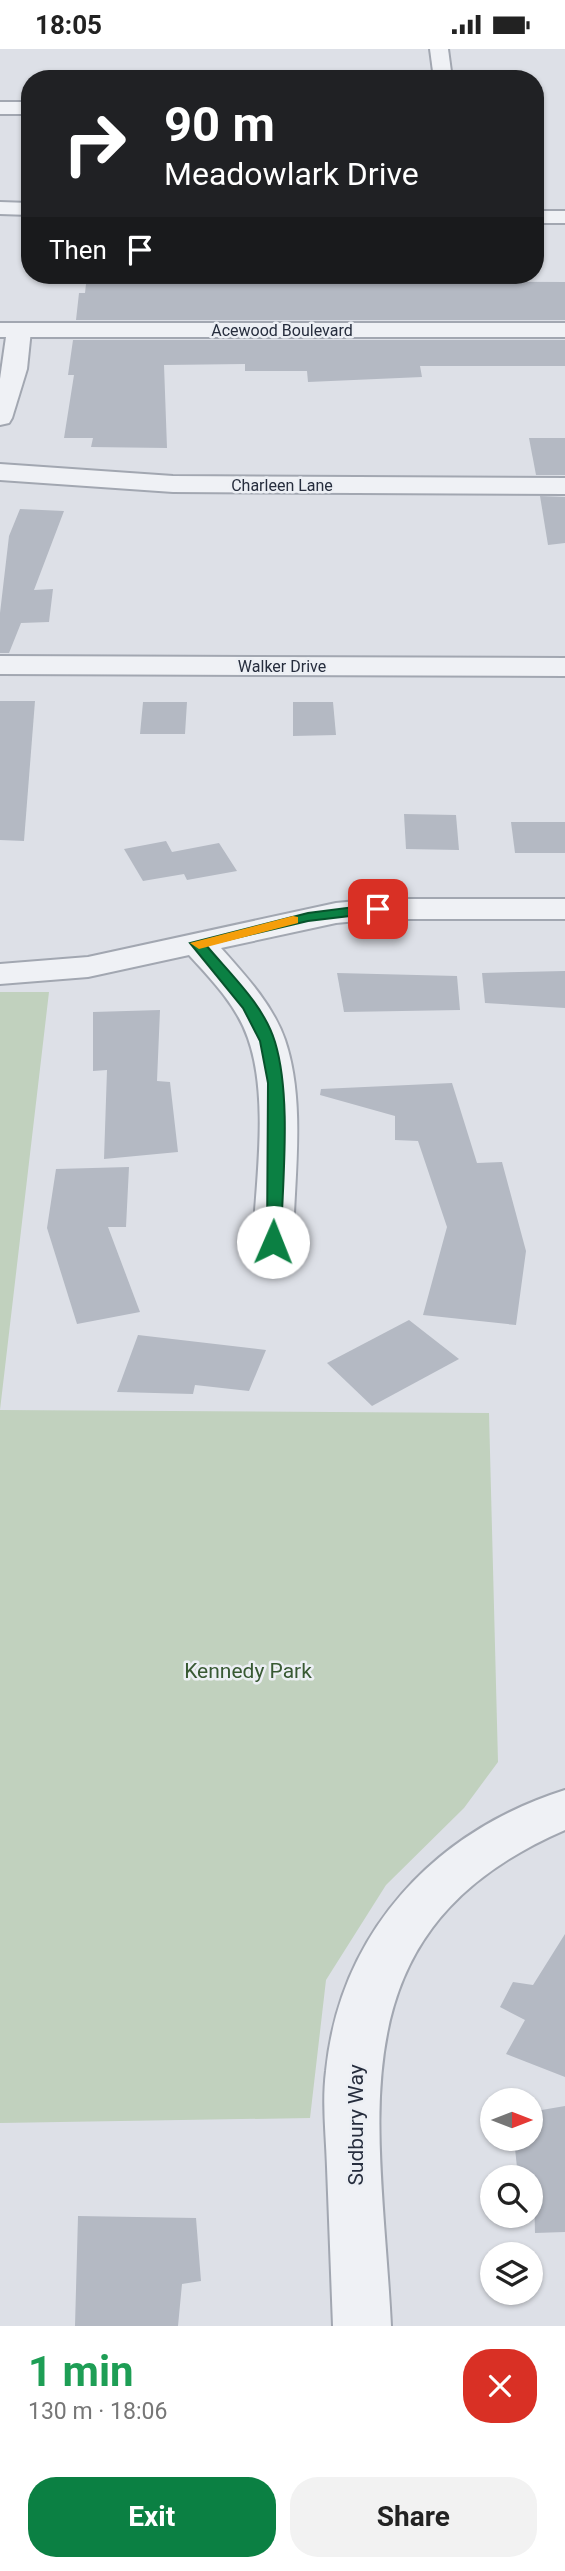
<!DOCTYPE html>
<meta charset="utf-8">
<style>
:root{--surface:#fff;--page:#f2f2f2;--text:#222;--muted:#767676;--accent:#0b8043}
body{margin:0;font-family:Roboto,sans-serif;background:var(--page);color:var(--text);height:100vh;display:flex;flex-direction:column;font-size:26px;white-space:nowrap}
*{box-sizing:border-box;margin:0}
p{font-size:23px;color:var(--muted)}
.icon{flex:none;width:38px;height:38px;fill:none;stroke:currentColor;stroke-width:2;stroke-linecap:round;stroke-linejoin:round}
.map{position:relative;height:2277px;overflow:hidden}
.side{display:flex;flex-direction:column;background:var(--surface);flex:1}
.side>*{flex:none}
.hud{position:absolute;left:21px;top:21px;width:523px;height:214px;border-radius:28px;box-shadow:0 2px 5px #0004;background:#202124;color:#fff;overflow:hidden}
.needle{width:46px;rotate:90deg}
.fabs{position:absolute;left:480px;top:2039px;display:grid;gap:14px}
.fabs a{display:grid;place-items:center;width:63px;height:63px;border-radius:50%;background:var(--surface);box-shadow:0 2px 5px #0004;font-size:35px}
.pin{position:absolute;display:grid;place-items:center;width:60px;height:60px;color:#fff;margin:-30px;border-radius:14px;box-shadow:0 4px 10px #0006}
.me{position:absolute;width:77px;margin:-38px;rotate:1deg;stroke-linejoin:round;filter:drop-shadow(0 0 5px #0008)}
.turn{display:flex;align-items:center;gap:24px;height:147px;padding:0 28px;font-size:32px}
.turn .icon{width:91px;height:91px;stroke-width:2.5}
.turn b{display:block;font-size:49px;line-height:60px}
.then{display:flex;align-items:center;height:66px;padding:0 28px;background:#0003;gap:14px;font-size:26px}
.round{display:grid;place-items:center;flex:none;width:74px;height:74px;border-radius:28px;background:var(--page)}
.overview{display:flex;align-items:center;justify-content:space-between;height:119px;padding:0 28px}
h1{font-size:42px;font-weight:700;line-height:52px;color:#1e9e55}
.button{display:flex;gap:14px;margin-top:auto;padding:14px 28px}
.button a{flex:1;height:80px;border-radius:28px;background:var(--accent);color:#fff;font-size:28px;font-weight:700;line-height:80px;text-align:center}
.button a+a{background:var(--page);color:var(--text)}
.status{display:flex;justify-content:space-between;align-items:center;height:49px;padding:0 35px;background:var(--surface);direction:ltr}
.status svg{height:19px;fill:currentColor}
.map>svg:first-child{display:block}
.green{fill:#c1d1be}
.building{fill:#b4b9c3}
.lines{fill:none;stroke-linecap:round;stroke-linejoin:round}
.minor-casing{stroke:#a2a7b1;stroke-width:4}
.tertiary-casing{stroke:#a2a7b1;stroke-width:4}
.minor{fill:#eff1f5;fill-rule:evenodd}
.tertiary{fill:#eff1f5;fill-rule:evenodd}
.route{fill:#0b8043;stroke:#07532c;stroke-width:2}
.slow{fill:#f59e0b}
.labels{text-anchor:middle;stroke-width:5;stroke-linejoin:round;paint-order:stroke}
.far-street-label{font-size:16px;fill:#262d3d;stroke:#eceff4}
.near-park-label{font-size:21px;fill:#385933;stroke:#eceff4}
.near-street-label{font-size:21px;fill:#262d3d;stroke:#eceff4}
</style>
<div class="status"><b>18:05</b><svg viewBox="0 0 49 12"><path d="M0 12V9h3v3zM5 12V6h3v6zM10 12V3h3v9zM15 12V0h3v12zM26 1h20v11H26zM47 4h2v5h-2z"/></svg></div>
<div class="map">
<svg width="565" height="2277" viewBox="0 0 565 2277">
<rect width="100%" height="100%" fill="#dde0e7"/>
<polygon class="green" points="0,943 49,943 0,1361 489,1364 498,1713 464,1759 386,1836 326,1931 310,2069 0,2074"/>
<g class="building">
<polygon points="328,232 565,233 565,271 76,271 79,244 85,244 86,235"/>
<polygon points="73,291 565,291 565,317 420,317 422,328 308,333 307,322 245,322 245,315 164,316 167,399 91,398 93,389 64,389 74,326 68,326"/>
<polygon points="529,389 565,389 565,426 536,426"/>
<polygon points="540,447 565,448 565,494 548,496"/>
<polygon points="20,460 64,462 34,541 53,540 49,573 21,574 9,604 0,604 0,564 9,487"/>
<polygon points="0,652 35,652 24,792 0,791"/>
<polygon points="143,653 187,653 185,685 140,685"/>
<polygon points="293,653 333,653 336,686 293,687"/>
<polygon points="404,765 456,766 459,801 406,800"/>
<polygon points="511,773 565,773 565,804 515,804"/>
<polygon points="166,792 172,803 219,794 237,822 187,831 184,825 143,832 124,800"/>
<polygon points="565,922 565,959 485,954 482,924"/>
<polygon points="337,924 457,927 460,961 344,963"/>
<polygon points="160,961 157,1032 170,1033 178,1103 104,1110 107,1021 93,1022 93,963"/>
<polygon points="452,1034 477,1114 502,1113 526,1202 516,1276 423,1266 447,1178 418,1092 395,1091 395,1067 320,1046 321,1040"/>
<polygon points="129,1118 126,1178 108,1178 140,1263 77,1275 47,1179 56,1120"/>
<polygon points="409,1271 459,1310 372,1357 327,1314"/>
<polygon points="138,1286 266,1301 249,1342 195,1336 193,1345 117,1343"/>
<polygon points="565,1885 565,2028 506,2005 525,1971 500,1958 513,1933 533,1936"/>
<polygon points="565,2057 565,2183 535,2184 534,2141 530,2141 530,2128 518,2128 514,2090 530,2090 530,2063"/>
<polygon points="78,2167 196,2169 201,2232 182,2235 178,2277 75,2277"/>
</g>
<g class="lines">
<g class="minor-casing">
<g id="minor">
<polygon points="430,0 448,0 452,30 434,30"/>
<rect x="0" y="53" width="30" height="12"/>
<polygon points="0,153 30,154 30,166 0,165"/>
<rect x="536" y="162" width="29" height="12"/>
<polygon points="19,274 27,276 31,281 27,320 12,369 9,374 0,376 0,330 7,281 11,276"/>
<polygon points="0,415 173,427 565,429 565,445 173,443 0,431"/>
<polygon points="0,607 565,609 565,627 0,625"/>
<path d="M378,850H565V870H378L336,874L221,899C245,926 273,956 285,991C306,1053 294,1128 293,1193L287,1202L273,1205L259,1202L253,1193C256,1131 269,1048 248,989C237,957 212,931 189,906L88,928L0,935V915L88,908L336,854Z"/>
<path d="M565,1741V1781C330,1883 381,2070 391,2277H333C331,2224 329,2171 327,2118C326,2086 322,2054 326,2022C340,1883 435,1782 565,1741Z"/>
</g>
</g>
<g class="tertiary-casing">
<rect id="tertiary" x="0" y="274" width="565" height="14"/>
</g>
<use href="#minor" class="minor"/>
<use href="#tertiary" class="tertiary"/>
</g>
<path class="route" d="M378,855L383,857V863L308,872L206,896C230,925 264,956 275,993C292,1049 282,1134 281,1193L273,1198L267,1197L268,1034L260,992L243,959L190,894L308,864Z"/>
<polygon class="slow" points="293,867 298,868 298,874 199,900 190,894"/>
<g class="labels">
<g class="far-street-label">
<text x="282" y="287">Acewood Boulevard</text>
<text x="282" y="442">Charleen Lane</text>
<text x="282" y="623">Walker Drive</text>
</g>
<g class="near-park-label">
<text x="248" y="1629">Kennedy Park</text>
</g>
<g class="near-street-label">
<text transform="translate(356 2076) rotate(-90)" y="7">Sudbury Way</text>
</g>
</g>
</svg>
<div class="fabs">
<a><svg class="needle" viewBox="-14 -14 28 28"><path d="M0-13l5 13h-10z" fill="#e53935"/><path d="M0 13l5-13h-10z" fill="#767676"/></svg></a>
<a><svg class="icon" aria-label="search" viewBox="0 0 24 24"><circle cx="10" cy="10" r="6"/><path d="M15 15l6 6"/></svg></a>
<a><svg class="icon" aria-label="layers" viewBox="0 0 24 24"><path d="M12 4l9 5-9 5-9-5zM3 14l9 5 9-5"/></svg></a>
</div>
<div class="pin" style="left:378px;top:860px;background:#d93025"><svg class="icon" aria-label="arrive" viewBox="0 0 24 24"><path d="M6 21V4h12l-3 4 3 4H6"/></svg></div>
<svg class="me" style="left:273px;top:1193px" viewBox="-20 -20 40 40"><circle r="19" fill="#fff"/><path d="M0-13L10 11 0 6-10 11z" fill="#0b8043"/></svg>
<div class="hud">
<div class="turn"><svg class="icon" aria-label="right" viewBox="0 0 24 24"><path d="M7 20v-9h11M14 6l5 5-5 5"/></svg><div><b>90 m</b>Meadowlark Drive</div></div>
<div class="then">Then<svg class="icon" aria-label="arrive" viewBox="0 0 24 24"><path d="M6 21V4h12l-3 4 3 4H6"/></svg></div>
</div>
</div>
<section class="side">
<div class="overview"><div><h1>1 min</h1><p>130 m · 18:06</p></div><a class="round" style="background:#d93025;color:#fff"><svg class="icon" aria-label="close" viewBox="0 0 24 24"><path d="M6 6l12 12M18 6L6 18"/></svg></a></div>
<div class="button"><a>Exit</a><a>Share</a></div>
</section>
